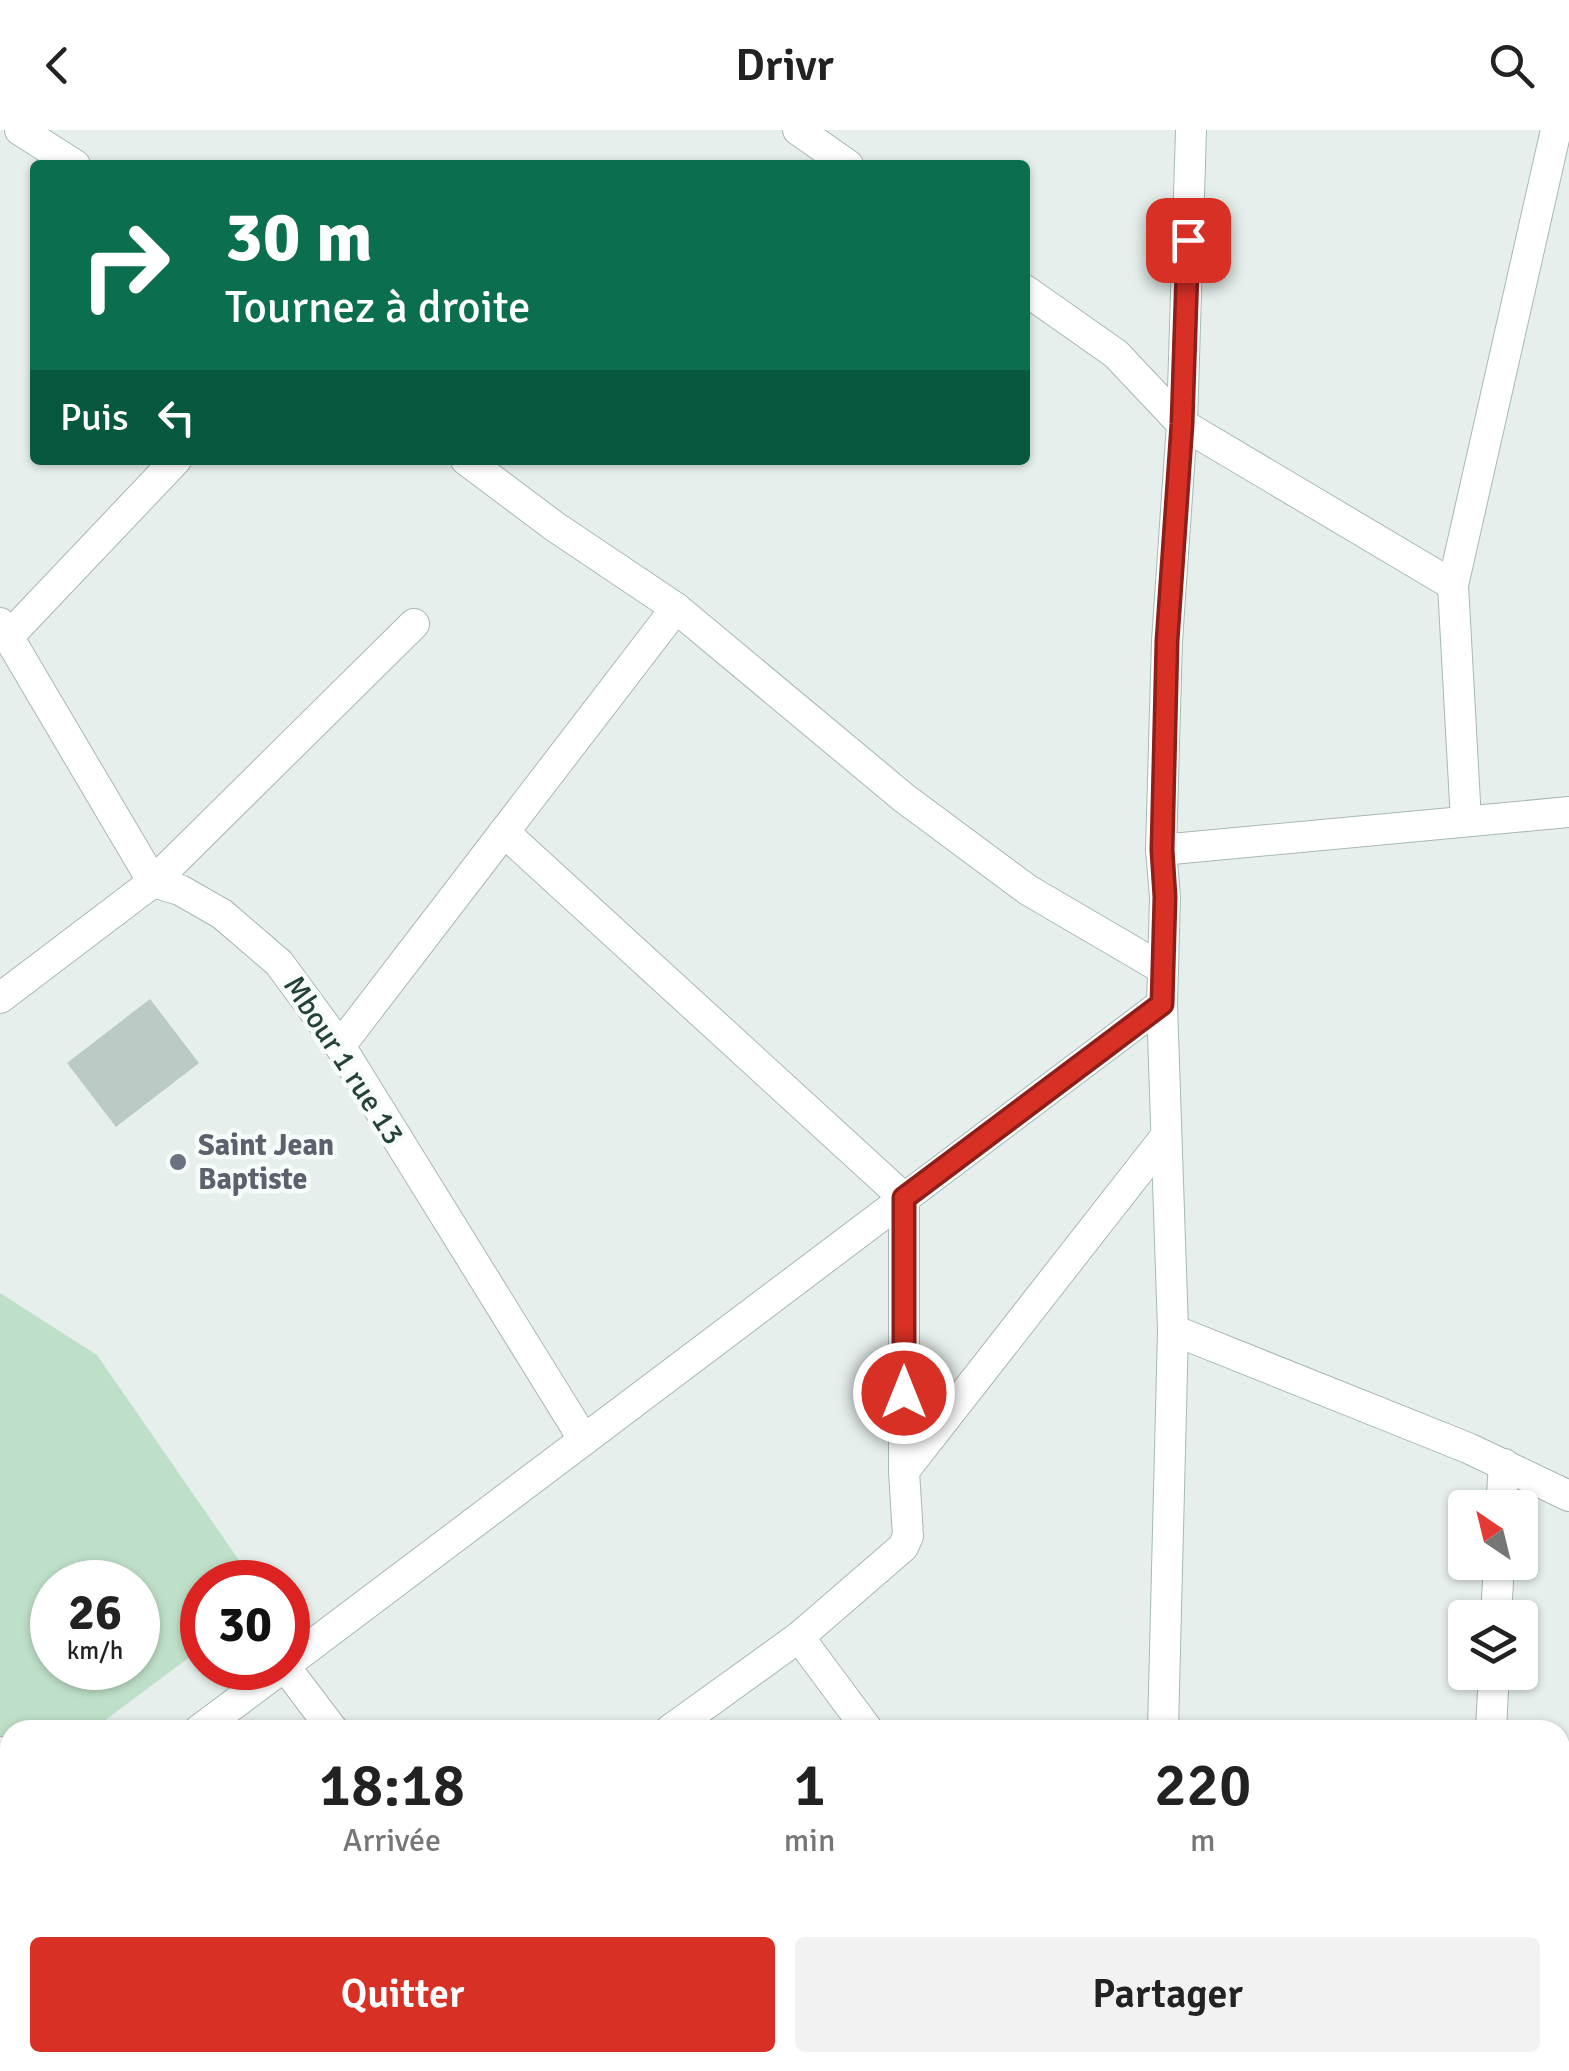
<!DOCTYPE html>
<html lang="fr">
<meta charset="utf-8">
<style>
:root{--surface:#fff;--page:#f2f2f2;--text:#222;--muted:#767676;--accent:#d93025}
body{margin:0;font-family:Signika,sans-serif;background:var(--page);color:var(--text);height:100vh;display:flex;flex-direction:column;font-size:38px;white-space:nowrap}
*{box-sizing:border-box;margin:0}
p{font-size:32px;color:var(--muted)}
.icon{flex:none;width:55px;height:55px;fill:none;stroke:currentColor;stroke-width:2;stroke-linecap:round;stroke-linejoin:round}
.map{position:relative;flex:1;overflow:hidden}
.sheet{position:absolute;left:0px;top:1590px;width:1570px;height:352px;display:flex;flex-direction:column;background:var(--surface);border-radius:30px 30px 0 0;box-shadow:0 2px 8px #0004}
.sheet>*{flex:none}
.guide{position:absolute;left:30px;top:30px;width:1000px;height:305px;border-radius:10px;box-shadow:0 2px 8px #0004;background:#0b6e4f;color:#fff;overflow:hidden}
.needle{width:65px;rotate:325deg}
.tools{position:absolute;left:1448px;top:1360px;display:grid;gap:20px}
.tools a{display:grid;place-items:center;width:90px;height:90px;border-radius:10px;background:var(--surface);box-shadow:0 2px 8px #0004;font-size:50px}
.speed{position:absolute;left:30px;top:1430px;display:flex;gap:20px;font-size:50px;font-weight:700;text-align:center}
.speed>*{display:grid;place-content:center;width:130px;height:130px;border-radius:50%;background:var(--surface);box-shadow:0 2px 8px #0004;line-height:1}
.speed small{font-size:25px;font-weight:400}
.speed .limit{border:15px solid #d22;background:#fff;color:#111}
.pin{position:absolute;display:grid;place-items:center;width:85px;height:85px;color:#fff;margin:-42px;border-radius:20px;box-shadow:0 5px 15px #0006}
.me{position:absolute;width:110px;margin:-55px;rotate:0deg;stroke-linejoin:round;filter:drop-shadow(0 0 8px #0008)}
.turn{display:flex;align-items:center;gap:35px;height:210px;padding:0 30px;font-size:45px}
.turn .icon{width:130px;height:130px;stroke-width:2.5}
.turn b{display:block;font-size:70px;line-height:85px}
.then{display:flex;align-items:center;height:95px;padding:0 30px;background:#0003;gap:20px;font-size:38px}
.eta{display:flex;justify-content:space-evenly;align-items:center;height:170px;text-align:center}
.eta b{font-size:60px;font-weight:600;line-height:70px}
.button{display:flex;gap:20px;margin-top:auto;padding:20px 30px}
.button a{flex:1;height:115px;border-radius:10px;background:var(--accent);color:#fff;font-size:40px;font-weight:600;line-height:115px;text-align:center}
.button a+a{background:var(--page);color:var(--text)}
header{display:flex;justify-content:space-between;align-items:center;height:130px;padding:0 30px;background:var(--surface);font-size:45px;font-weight:600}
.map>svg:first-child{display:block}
.green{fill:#bfe0c8;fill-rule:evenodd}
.building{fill:#bbcac4}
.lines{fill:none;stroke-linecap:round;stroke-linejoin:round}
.street-casing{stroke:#a8b8b2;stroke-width:32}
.secondary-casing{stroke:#a4bbb3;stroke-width:32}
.street{stroke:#fff;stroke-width:30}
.secondary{stroke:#fff;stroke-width:30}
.route-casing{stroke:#8d1f18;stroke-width:25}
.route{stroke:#d93025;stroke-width:18}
.worship-dot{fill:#6b7280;stroke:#f7fbf9;stroke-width:4}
.labels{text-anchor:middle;stroke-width:9;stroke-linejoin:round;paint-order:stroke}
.street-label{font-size:30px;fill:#24423a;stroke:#f7fbf9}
.worship-label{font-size:30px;font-weight:bold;fill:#5b616d;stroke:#f7fbf9;text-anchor:start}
</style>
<header><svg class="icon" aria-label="back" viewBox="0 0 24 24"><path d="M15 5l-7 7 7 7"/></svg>Drivr<svg class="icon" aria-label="search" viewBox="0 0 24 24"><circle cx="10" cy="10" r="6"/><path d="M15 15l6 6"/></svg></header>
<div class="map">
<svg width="1569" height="1941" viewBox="0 0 1569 1941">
<rect width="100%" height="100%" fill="#e6efeb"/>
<path class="green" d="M0,1163L97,1225L254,1452H202V1518L92,1600H10V1622L0,1608ZM52,1452H138V1538H52Z"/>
<polygon class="building" points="150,869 199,933 116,997 67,933"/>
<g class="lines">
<g class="street-casing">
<g id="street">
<polyline points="20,0 75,35"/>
<polyline points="798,0 848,35"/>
<polyline points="1025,160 1116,224 1182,294 1453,455"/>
<polyline points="466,330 554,396 676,478 904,668 1028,760 1163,839"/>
<polyline points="0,493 153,752 180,760 222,784 279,833 340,916 584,1310"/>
<polyline points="8,507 176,330"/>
<polyline points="1466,691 1453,455 1556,0"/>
<polyline points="504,702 904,1068 904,1341 908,1406 903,1417 799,1507 670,1600"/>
<polyline points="1161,720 1569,682"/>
<polyline points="0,868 153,752 414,494"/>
<polyline points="340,916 676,478"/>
<polyline points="1173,1200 1468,1318 1569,1366"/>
<polyline points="904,1341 1166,1006"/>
<polyline points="1501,1378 1504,1334"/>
<polyline points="1496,1488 1499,1432"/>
<polyline points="799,1507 868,1600"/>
<polyline points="288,1533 1162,874"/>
<polyline points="286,1538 333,1600"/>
<polyline points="199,1600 282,1538"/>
<polyline points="1491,1600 1494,1542"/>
<polyline points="0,1622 10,1635"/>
<polyline points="0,1750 10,1742"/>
<polyline points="1560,1821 1569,1805"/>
<polyline points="1560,1845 1569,1856"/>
<polyline points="244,1932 250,1941"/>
<polyline points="590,1932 597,1941"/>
<polyline points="921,1932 922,1941"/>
<polyline points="430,1941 442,1932"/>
<polyline points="880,1941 891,1932"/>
<polyline points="1489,1941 1494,1932"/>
</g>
</g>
<g class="secondary-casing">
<g id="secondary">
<polyline points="1163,1600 1173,1200 1162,874 1165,767 1161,720 1167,511 1182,294 1191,0"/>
<polyline points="1167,1932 1168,1941"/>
</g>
</g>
<use href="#street" class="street"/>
<use href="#secondary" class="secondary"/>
</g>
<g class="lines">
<g class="route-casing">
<polyline id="route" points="904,1263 904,1068 1162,874 1165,767 1162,720 1167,511 1182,294 1188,110"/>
</g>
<use href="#route" class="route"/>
</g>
<circle class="worship-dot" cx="178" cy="1032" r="10"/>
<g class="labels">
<g class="street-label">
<text transform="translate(344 930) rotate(57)" y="10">Mbour 1 rue 13</text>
</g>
<g class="worship-label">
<text x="198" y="1025">Saint Jean<tspan x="198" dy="34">Baptiste</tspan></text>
</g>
</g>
</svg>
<div class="tools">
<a><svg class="needle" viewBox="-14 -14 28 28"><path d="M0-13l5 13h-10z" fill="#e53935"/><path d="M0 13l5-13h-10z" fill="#767676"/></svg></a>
<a><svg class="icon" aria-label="layers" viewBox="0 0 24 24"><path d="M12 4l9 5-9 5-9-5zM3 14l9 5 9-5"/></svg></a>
</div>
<div class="speed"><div>26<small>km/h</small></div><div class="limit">30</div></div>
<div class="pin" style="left:1188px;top:110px;background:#d93025"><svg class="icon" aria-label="arrive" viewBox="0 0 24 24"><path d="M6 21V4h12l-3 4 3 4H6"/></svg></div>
<svg class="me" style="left:904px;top:1263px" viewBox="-20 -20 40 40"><circle r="17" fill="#d93025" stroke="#fff" stroke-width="3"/><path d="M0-11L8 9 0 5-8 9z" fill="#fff"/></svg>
<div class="guide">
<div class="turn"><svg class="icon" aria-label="right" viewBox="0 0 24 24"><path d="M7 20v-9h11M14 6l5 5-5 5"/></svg><div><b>30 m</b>Tournez à droite</div></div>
<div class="then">Puis<svg class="icon" aria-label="left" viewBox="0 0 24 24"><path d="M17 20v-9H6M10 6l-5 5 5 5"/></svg></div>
</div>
<section class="sheet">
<div class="eta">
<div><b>18:18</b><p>Arrivée</p></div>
<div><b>1</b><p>min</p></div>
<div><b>220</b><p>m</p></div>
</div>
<div class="button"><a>Quitter</a><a>Partager</a></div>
</section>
</div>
